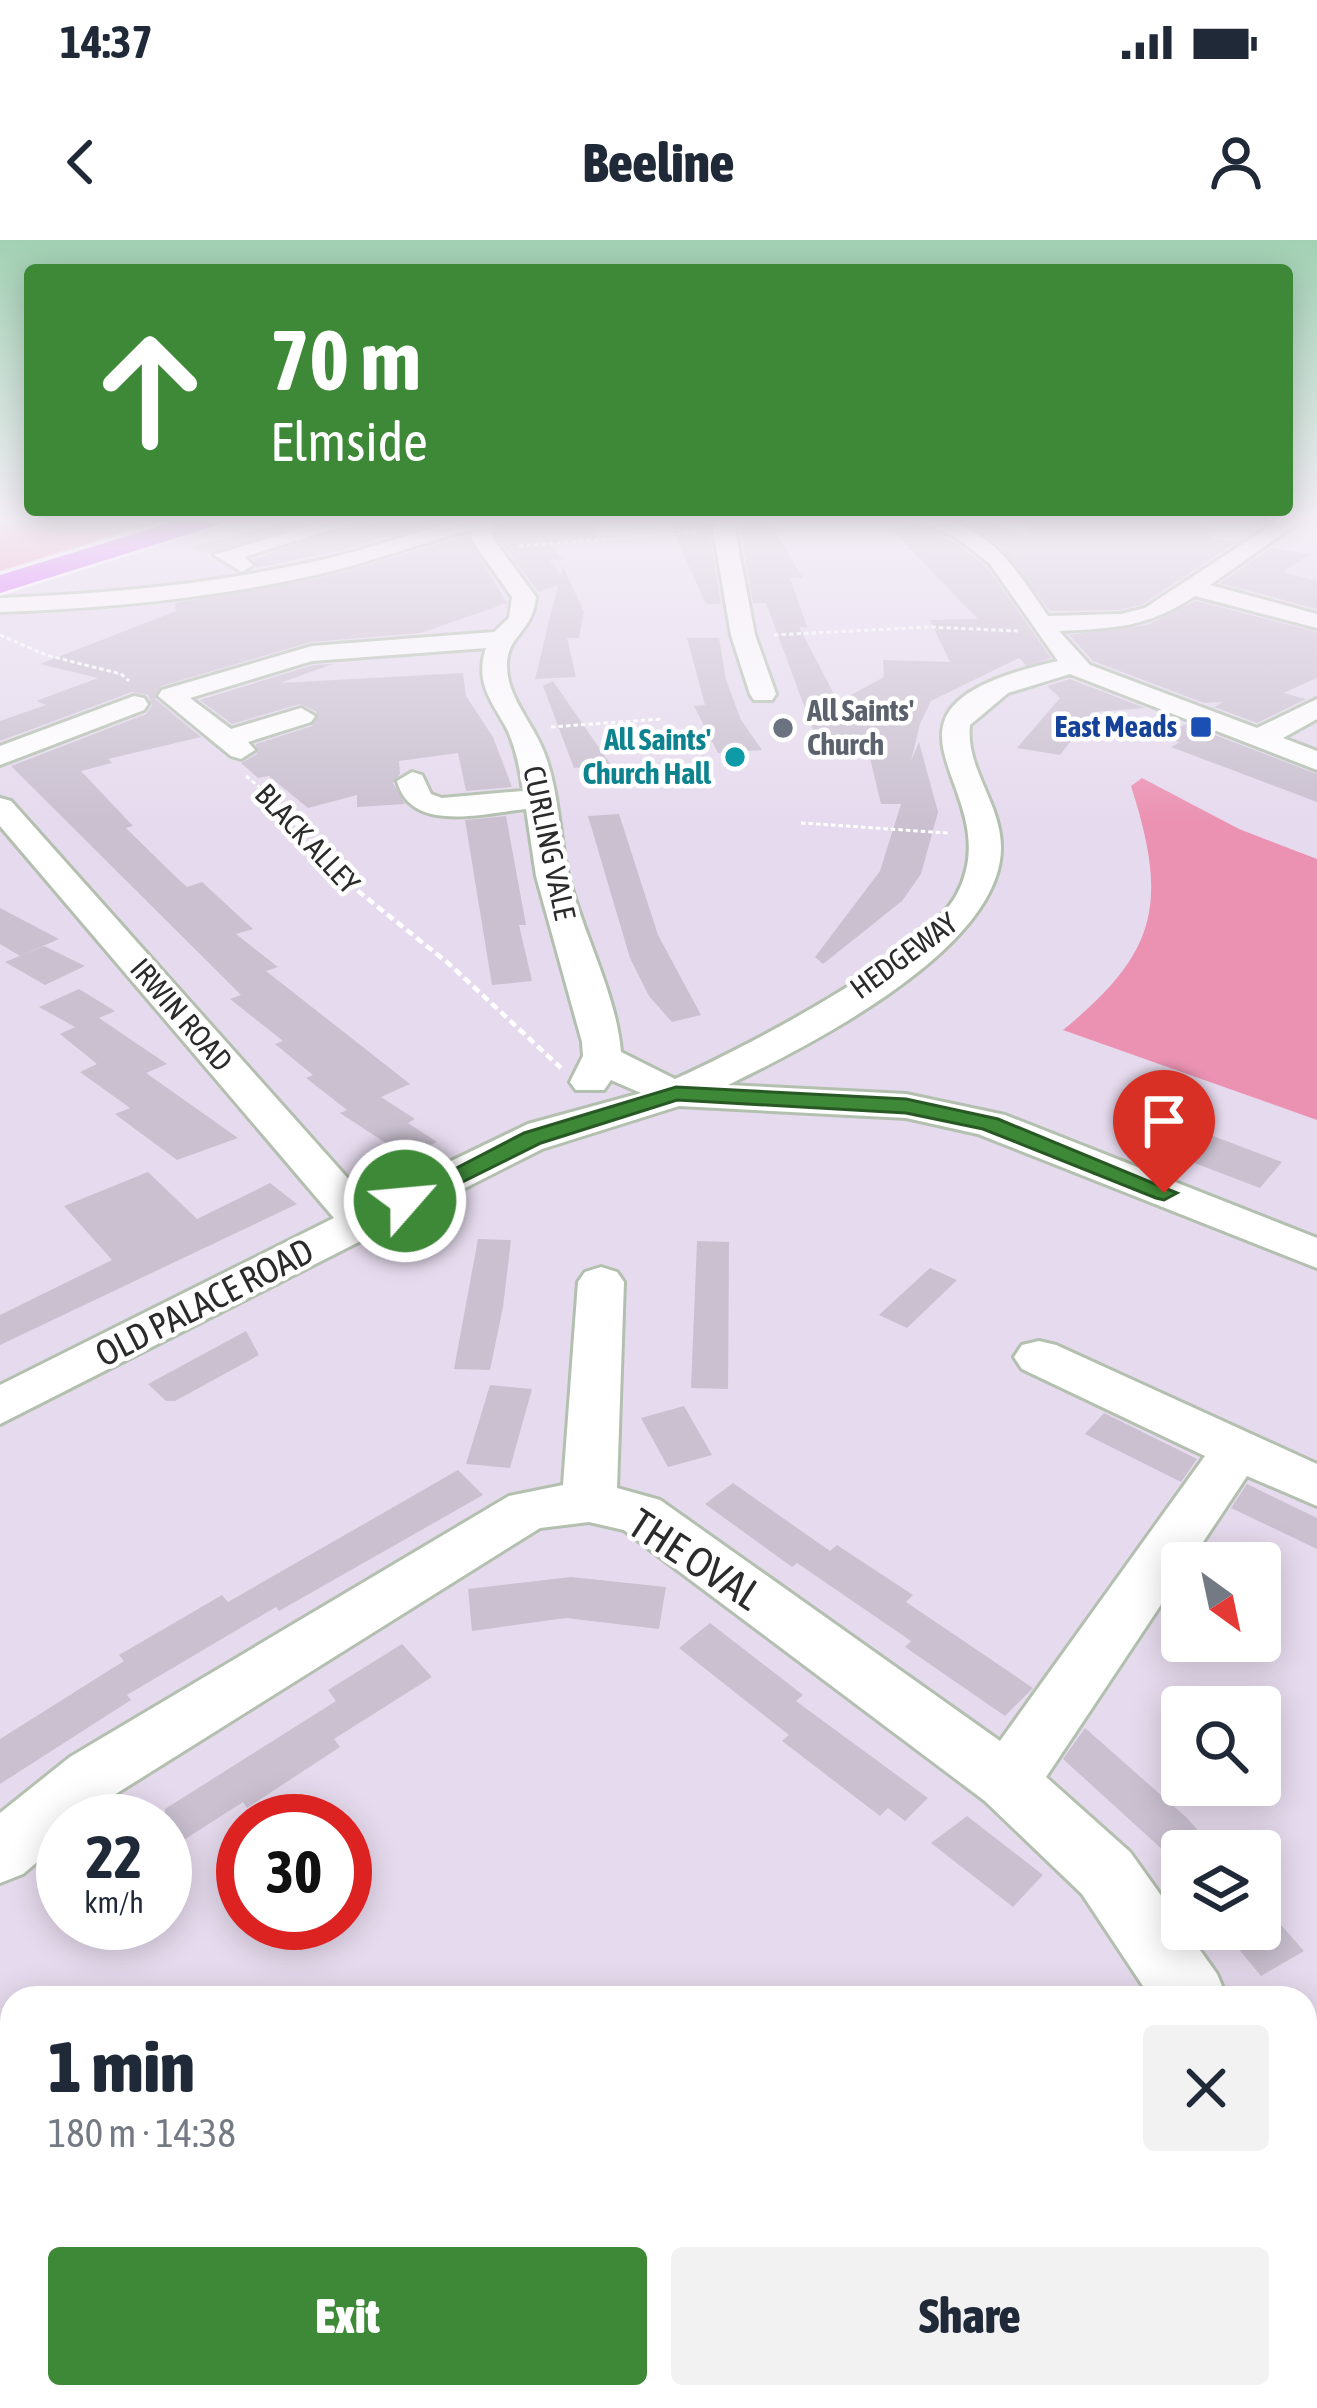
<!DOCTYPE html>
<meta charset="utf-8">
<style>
:root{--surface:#fff;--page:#f2f2f3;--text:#1f2937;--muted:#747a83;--accent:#3d8937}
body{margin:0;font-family:"Asap Condensed",sans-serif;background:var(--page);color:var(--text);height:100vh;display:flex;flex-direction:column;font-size:45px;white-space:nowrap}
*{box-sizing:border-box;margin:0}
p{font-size:39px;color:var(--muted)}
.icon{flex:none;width:66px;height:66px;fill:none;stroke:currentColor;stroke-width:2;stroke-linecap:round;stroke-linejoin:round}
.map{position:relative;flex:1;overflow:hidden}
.panel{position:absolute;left:0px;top:1746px;width:1317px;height:423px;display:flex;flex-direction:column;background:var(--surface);border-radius:36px 36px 0 0;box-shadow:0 6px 30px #0003}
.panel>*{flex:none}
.top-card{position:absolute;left:24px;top:24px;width:1269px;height:252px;border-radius:12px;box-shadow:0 6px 30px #0003;background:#3d8937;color:#fff;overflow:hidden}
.needle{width:78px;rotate:147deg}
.fabs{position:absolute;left:1161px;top:1302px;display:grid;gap:24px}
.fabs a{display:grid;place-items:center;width:120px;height:120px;border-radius:12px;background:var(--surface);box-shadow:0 6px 30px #0003;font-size:60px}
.speed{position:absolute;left:36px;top:1554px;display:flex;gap:24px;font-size:60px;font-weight:700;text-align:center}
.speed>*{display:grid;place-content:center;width:156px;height:156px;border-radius:50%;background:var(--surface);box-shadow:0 6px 30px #0003;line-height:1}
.speed small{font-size:30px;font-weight:400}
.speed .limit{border:18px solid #d22;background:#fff;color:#111}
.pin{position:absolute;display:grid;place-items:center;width:102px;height:102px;color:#fff;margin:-123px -51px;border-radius:50% 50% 50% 0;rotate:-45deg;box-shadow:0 0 12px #0007}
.pin .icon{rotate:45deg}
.me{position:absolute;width:132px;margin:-66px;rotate:63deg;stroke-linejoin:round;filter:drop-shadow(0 0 9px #0008)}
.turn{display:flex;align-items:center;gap:42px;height:252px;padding:0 48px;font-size:54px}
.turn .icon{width:156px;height:156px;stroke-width:2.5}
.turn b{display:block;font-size:84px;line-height:102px}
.round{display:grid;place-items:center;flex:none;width:126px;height:126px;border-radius:12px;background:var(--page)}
.head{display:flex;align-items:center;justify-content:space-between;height:204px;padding:0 48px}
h1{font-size:72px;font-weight:800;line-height:90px}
.button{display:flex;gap:24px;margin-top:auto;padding:24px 48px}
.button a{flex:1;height:138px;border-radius:12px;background:var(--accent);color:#fff;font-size:48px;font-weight:800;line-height:138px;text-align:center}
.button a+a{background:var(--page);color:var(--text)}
.status{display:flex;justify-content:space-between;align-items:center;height:84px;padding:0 60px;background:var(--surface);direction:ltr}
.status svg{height:33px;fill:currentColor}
header{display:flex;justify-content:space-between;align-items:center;height:156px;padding:0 48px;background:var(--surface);font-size:54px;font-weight:800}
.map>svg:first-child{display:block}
.green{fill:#eb92b2}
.building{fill:#cac0d0}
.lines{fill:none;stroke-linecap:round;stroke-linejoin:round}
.minor-casing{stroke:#b3c0af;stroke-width:6}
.major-casing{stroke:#fff;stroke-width:6}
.path-far1{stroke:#fff;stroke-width:3;stroke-dasharray:4.5 3;stroke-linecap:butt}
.path{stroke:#fff;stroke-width:4.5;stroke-dasharray:8 4.5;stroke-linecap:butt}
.minor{fill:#fff;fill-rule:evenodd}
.major{fill:#d250ff;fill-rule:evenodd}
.route{fill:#3d8937;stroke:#285924;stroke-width:3}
.transit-dot{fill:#1a4fb4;stroke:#fff;stroke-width:4.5}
.worship-dot{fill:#6b7280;stroke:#fff;stroke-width:4.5}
.culture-dot{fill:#0f9aa8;stroke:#fff;stroke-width:4.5}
.labels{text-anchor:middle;stroke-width:9;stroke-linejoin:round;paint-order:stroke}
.far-worship-label{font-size:30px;font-weight:bold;fill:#5b616d;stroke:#fff;text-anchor:start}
.far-transit-label{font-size:30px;font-weight:bold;fill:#164399;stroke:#fff;text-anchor:end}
.far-culture-label{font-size:30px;font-weight:bold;fill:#0d838f;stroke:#fff;text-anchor:end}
.far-street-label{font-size:30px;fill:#2b2b2b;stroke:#fff}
.street-label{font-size:36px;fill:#2b2b2b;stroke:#fff}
.near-street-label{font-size:42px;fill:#2b2b2b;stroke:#fff}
</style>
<div class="status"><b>14:37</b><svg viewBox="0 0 49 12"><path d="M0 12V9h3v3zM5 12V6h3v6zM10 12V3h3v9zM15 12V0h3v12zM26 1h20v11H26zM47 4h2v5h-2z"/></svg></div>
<header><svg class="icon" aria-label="back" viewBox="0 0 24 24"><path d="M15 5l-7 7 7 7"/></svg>Beeline<svg class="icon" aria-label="person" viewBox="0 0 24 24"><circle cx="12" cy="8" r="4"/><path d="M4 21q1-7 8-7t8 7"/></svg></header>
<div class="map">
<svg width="1317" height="2168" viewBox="0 0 1317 2168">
<rect width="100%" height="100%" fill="#e6dbee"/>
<g class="green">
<polygon points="0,278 168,278 0,331"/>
<path d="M1142,538L1239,589L1317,619V880L1063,790C1159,712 1168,662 1131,546Z"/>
</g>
<g class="building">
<polygon points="298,278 322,278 210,314 190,308"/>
<polygon points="372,278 455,278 339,311 256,328 253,319"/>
<polygon points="502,278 596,278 597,300 549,304 563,319 549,320 561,334 563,326 584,372 579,398 567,398 576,437 535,439 558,345 538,352 498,298 496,286"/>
<polygon points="667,278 717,278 709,291 721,364 706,364"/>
<polygon points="746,278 767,278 803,338 790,338 807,387 799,387 838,462 884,437 883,420 950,422 930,380 978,379 890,288 918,285 955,302 987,327 1051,418 1027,426 1019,418 931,461 920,484 911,521 919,502 938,572 921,634 902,661 823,724 815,717 880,631 901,564 881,564 869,514 874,497 817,501 766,363 753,363 740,291"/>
<polygon points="976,278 1027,296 1028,278 1198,278 1212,298 1237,302 1143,364 1120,370 1050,371 998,304 955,280"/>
<polygon points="467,296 507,363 421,393 311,402 161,446 155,459 201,497 108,519 112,523 81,531 133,586 126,588 175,636 187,647 202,642 253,689 236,694 278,727 266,731 410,844 381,857 415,879 408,883 437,902 407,917 340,873 347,870 306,838 313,835 275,804 283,801 230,759 241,755 11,526 146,474 152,466 148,455 132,452 0,501 0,481 46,465 36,461 98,438 40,424 176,371 175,363 321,338"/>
<polygon points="1271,308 1310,314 1283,332 1317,341 1317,369 1220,343"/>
<polygon points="1196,361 1317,392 1317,438 1283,453 1306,459 1257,483 1214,467 1223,462 1204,463 1093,421 1069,395 1147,385"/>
<polygon points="687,398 719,398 726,440 741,480 762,510 718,513 694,466 705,465"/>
<polygon points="333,424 280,443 463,433 466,456 493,497 512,547 466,551 458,513 399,521 400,534 393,543 405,564 357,567 357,555 308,568 269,536 258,538 241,523 257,514 256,504 312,486 317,472 300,464 232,484 200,460 313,425"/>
<polygon points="1070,439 1145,468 1093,472 1060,515 1017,508 1060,458 1047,446"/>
<polygon points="553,441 611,525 574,528 543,446"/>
<polygon points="1186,484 1317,534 1317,562 1171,507 1180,502 1164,497"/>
<polygon points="619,574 658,695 701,775 672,782 649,756 630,718 588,576"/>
<polygon points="506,576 526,685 519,685 532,741 492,745 465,580"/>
<polygon points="0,668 59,699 20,716 0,704"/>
<polygon points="44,706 85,726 45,745 5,722"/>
<polygon points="79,749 115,771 99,778 167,824 146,833 238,898 177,920 115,874 130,868 80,832 97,824 60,794 75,787 39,767"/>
<polygon points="1145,873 1213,896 1282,922 1260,948 1163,911 1159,915 1119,900"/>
<polygon points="148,932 197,979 270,943 297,964 0,1105 0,1075 112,1020 64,966"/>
<polygon points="478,999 511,1000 503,1067 490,1130 454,1129"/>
<polygon points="697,1001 729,1002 728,1149 691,1148"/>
<polygon points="930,1028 957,1040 907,1088 879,1075"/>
<polygon points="246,1091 259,1115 175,1161 166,1161 148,1144"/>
<polygon points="490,1145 532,1149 510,1228 466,1224"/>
<polygon points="684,1166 712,1215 668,1227 641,1178"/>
<polygon points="1104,1173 1197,1219 1181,1242 1085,1194"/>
<polygon points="458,1230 483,1255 279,1371 276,1367 127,1455 131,1460 0,1544 0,1499 124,1421 119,1415 222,1355 228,1362"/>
<polygon points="733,1243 830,1311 837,1305 913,1355 906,1362 1033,1448 1005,1476 905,1407 911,1401 797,1323 792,1327 705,1264"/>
<polygon points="1247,1244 1317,1278 1317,1309 1231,1268"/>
<polygon points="571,1337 666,1347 659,1389 566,1378 472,1391 468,1349"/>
<polygon points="710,1383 803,1455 796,1461 928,1558 905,1581 888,1568 880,1576 782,1501 789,1495 679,1408"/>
<polygon points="402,1404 432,1437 334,1499 340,1507 247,1568 243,1562 165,1612 165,1569 336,1461 328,1450"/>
<polygon points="1085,1488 1187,1578 1216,1611 1164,1611 1063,1519"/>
<polygon points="967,1576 1043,1635 1013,1667 931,1603"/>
<polygon points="1260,1661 1304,1711 1261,1736 1222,1689 1260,1689"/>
</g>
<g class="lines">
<g class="minor-casing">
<g id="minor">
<polygon points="336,278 368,278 244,317 253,325 242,332 214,315"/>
<path d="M472,278H497L491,284L494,300L536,357C532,393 509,394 507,422C505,457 534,483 545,515C559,552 559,595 568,634C582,693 616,752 621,812L675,839C742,809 925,715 957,654C1014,546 834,471 1058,421L990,324L957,298L915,278C987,278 1011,323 1048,376L1121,374L1145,368L1282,278H1305L1210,345L1317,374V388L1195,356C1147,388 1115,388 1059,391L1090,425L1257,488L1317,459V479L1283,498L1317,511V530L1070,434L1008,453L970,485C965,528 1001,563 1001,607C1002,709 808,806 728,845L906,854L1005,875L1317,998V1028L978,894L906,878L679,866L542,909L0,1184V1145L334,978L0,586V558L11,561L368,961L528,884L641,853L611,840L604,850H576L570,842L583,816L582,802L536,636L526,569C483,573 411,594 397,541L412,532L422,535L431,554L442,558L523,551C520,529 516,507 506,487C490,459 475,441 486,408L312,421L190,458L231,489L301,468L315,476L311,482L248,502L255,510L241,519L231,516L158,456L162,450L312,406L494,392L509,378L512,357L472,300L471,290C420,303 371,322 320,334C215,358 108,368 0,372V358C108,354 215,344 321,320C372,309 421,289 472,278Z"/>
<polygon points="722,278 742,278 735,290 755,395 776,454 772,460 754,460 750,454 731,395 713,290"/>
<polygon points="134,456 144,458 148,464 144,470 0,525 0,506"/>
<polygon points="601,1027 617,1032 624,1042 617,1248 660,1260 1000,1501 1205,1216 1022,1129 1014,1117 1022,1105 1039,1101 1056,1105 1317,1224 1317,1266 1247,1236 1189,1323 1182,1323 1182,1333 1046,1537 1130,1612 1217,1734 1227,1758 1151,1758 1082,1654 985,1561 624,1290 589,1282 540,1288 114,1555 85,1581 63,1581 63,1600 23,1634 0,1643 0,1573 70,1517 509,1256 563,1245 578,1042 585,1032"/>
<rect x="0" y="1954" width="12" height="78"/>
<polygon points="1305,1977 1317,1982 1317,2137 1305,2132"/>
</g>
</g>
<g class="major-casing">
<polygon id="major" points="186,278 225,278 221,284 0,353 0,335"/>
</g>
<g class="path-far1">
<polyline points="0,284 13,278"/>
<polyline points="519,306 697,292"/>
<polyline points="0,395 46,415 121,434 129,441"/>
<polyline points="774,395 929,387 1018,391"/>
<polyline points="551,487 661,479"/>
<polyline points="246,536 276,561 350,646"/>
<polyline points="801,583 948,593"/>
</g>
<polyline class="path" points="348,643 448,723 561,828"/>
<use href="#minor" class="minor"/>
<use href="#major" class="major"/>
</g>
<linearGradient id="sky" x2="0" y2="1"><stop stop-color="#a1d1b3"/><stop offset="0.48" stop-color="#f4eff7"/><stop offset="1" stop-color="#f4eff7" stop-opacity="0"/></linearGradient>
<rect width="1317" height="581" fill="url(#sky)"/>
<polygon class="route" points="676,847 906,859 998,879 1177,953 1164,960 1156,958 983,889 906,873 677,860 541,903 414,966 396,966 393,961 524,893"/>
<rect class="transit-dot" x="1189" y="475" width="24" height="24" rx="6"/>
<circle class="worship-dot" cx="783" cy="488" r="12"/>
<circle class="culture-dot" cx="735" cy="517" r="12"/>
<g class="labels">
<g class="far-worship-label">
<text x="807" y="481">All Saints'<tspan x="807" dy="34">Church</tspan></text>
</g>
<g class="far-transit-label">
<text x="1177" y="497">East Meads</text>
</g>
<g class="far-culture-label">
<text x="711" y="510">All Saints'<tspan x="711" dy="34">Church Hall</tspan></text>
</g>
<g class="far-street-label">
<text transform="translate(307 599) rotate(47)" y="10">BLACK ALLEY</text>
<text transform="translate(549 603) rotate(78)" y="10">CURLING VALE</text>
<text transform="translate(904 716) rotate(-36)" y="10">HEDGEWAY</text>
<text transform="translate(181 775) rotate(49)" y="10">IRWIN ROAD</text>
</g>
<g class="street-label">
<text transform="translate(204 1062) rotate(-27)" y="13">OLD PALACE ROAD</text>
</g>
<g class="near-street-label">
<text transform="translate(695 1319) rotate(33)" y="15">THE OVAL</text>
</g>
</g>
</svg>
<div class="fabs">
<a><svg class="needle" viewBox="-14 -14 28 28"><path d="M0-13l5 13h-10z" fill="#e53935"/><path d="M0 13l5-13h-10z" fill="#747a83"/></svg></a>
<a><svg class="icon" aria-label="search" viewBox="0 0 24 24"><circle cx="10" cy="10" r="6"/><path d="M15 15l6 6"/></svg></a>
<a><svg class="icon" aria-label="layers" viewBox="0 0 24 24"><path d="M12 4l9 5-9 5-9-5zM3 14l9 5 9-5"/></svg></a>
</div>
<div class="speed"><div>22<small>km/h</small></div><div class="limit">30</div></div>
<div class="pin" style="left:1164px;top:953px;background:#d93025"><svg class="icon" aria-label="arrive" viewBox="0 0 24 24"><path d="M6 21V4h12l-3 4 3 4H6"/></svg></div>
<svg class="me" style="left:405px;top:961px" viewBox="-20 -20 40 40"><circle r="17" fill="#3d8937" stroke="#fff" stroke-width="3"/><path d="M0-11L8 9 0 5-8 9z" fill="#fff"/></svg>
<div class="top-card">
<div class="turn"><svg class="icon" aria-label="ahead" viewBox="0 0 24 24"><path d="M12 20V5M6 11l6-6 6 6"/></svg><div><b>70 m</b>Elmside</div></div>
</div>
<section class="panel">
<div class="head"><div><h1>1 min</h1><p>180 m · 14:38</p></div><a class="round"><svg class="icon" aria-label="close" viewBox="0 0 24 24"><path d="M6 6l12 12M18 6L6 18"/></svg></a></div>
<div class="button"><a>Exit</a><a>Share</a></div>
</section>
</div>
